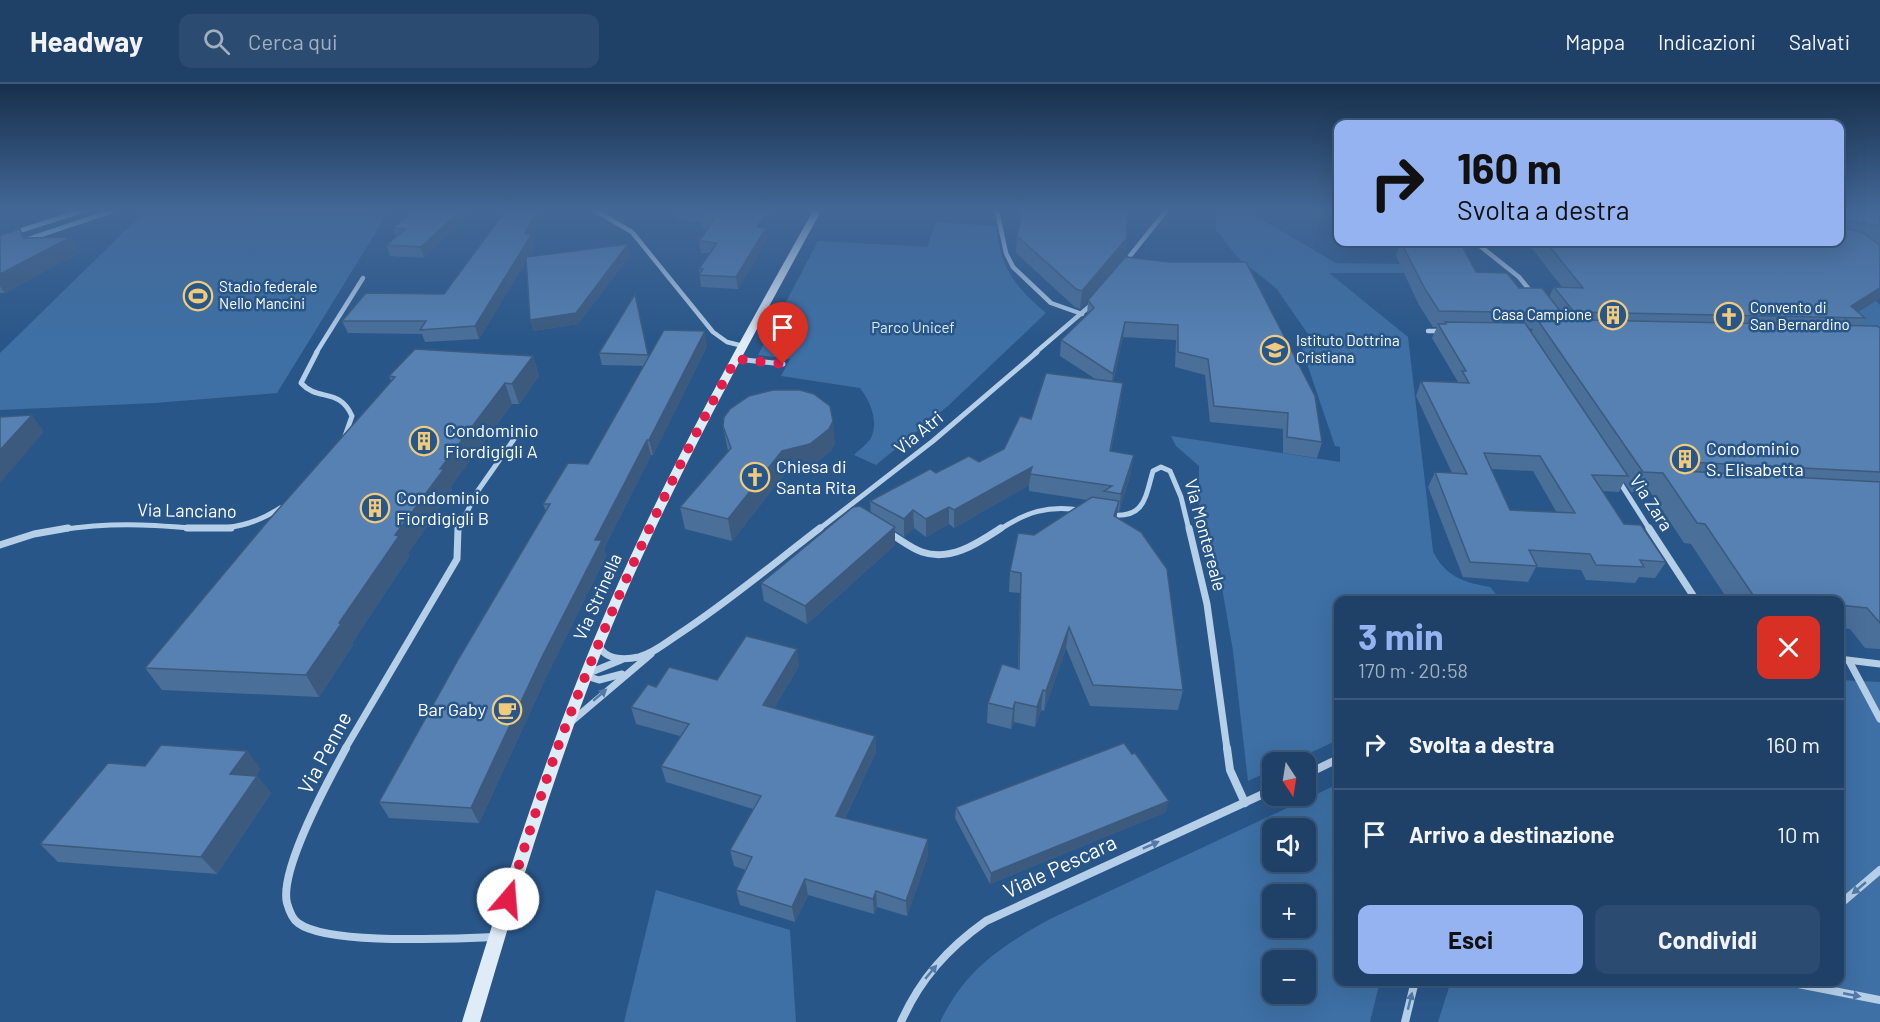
<!DOCTYPE html>
<html lang="it">
<meta charset="utf-8">
<style>
:root{--surface:#1f4067;--page:#2c4b70;--text:#f1f3f6;--muted:#a1afc0;--line:#3c597b;--accent:#95b2f1}
body{margin:0;font-family:Barlow,sans-serif;background:var(--page);color:var(--text);height:100vh;display:flex;flex-direction:column;font-size:22px;white-space:nowrap}
*{box-sizing:border-box;margin:0}
p{font-size:20px;color:var(--muted)}
.icon{flex:none;width:33px;height:33px;fill:none;stroke:currentColor;stroke-width:2;stroke-linecap:round;stroke-linejoin:round}
.map{position:relative;flex:1;overflow:hidden}
.details{position:absolute;left:1334px;top:512px;width:510px;height:390px;display:flex;flex-direction:column;background:var(--surface);border-radius:12px;box-shadow:0 6px 24px #0002,0 0 0 2px var(--line)}
.details>*{flex:none}
.banner{position:absolute;left:1334px;top:36px;width:510px;height:126px;border-radius:12px;box-shadow:0 6px 24px #0002,0 0 0 2px var(--line);background:#95b2f1;color:#111;overflow:hidden}
.needle{width:39px;rotate:168deg}
.buttons{position:absolute;left:1262px;top:668px;display:grid;gap:12px}
.buttons a{display:grid;place-items:center;width:54px;height:54px;border-radius:12px;background:var(--surface);box-shadow:0 6px 24px #0002,0 0 0 2px var(--line);font-size:30px}
.pin{position:absolute;display:grid;place-items:center;width:51px;height:51px;color:#fff;margin:-62px -26px;border-radius:50% 50% 50% 0;rotate:-45deg;box-shadow:0 0 6px #0007}
.pin .icon{rotate:45deg}
.me{position:absolute;width:66px;margin:-33px;rotate:18deg;stroke-linejoin:round;filter:drop-shadow(0 0 4px #0008)}
.turn{display:flex;align-items:center;gap:21px;height:126px;padding:0 24px;font-size:27px}
.turn .icon{width:78px;height:78px;stroke-width:2.5}
.turn b{display:block;font-size:42px;line-height:51px}
.round{display:grid;place-items:center;flex:none;width:63px;height:63px;border-radius:12px;background:var(--page)}
.headline{display:flex;align-items:center;justify-content:space-between;height:102px;padding:0 24px}
h1{font-size:36px;font-weight:700;line-height:45px;color:var(--accent)}
.button{display:flex;gap:12px;margin-top:auto;padding:12px 24px}
.button a{flex:1;height:69px;border-radius:12px;background:var(--accent);color:#111;font-size:24px;font-weight:700;line-height:69px;text-align:center}
.button a+a{background:var(--page);color:var(--text)}
ul{padding:0;list-style:none}
li{display:flex;align-items:center;gap:18px;height:90px;padding:0 24px;border-top:2px solid var(--line)}
li div{flex:1}
li b{display:block;font-size:22px}
li em{font-style:normal}
header{display:flex;align-items:center;gap:36px;box-sizing:border-box;height:84px;padding:0 30px;background:var(--surface);border-bottom:2px solid var(--line)}
header strong{font-size:28px}
nav{display:flex;gap:33px;margin-inline-start:auto;font-size:21px}
.search{width:420px;height:54px;background:var(--page);display:flex;align-items:center;gap:15px;box-sizing:border-box;padding:0 21px;border-radius:12px;color:var(--muted);font-size:22px}
.map>svg:first-child{display:block}
.green{fill:#3e70a5;fill-rule:evenodd}
.lines{fill:none;stroke-linecap:round;stroke-linejoin:round}
.minor-far3{stroke:#b6cfe9;stroke-width:4.5}
.minor-far2{stroke:#b6cfe9;stroke-width:5}
.minor-far1{stroke:#b6cfe9;stroke-width:7}
.minor{stroke:#b6cfe9;stroke-width:8}
.secondary{fill:#e0ebf8;fill-rule:evenodd}
.wall{fill:#4a6f99;fill-rule:evenodd}
.shaded-wall{fill:#3c5a7d}
.building{fill:#5681b2;stroke:#3c5a7d;stroke-width:1.5;fill-rule:evenodd}
.oneway{fill:#537aa6}
.route{stroke:#e11d48;stroke-width:10;stroke-dasharray:0 18}
.labels{text-anchor:middle;stroke-width:5;stroke-linejoin:round;paint-order:stroke}
.far-poi-label{font-size:15px;fill:#fff;stroke:#295689;text-anchor:start}
.far-park-label{font-size:15px;fill:#dae8f7;stroke:#295689}
.poi-label{font-size:18px;fill:#fff;stroke:#295689;text-anchor:start}
.street-label{font-size:18px;fill:#fff;stroke:#295689}
.near-street-label{font-size:21px;fill:#fff;stroke:#295689}
</style>
<header>
<strong>Headway</strong>
<div class="search"><svg class="icon" aria-label="search" viewBox="0 0 24 24"><circle cx="10" cy="10" r="6"/><path d="M15 15l6 6"/></svg>Cerca qui</div>
<nav><a>Mappa</a><a>Indicazioni</a><a>Salvati</a></nav>
</header>
<div class="map">
<svg width="1880" height="938" viewBox="0 0 1880 938">
<rect width="100%" height="100%" fill="#295689"/>
<g class="green">
<polygon points="177,127 389,127 277,309 155,319 0,326 0,269 143,129"/>
<path d="M1215,127H1256L1257,133L1336,179L1400,180L1404,189H1329L1408,253L1433,467C1444,492 1465,499 1490,503L1501,516H1338V656L1290,678H1272V686L1248,697L1233,567L1220,492L1199,427V382L1176,362L1171,352L1340,378V363L1335,362L1302,265L1308,250L1276,204L1239,175L1216,146Z"/>
<path d="M936,138L996,142C1001,184 1014,202 1046,229L949,321L876,381L854,371C859,366 867,360 871,354C879,337 870,317 860,304L781,292L790,275L758,271L818,157L927,163Z"/>
<polygon points="1876,217 1880,221 1880,248 1849,247 1837,223"/>
<polygon points="1839,596 1880,598 1880,938 1438,938 1451,897 1839,897"/>
<path d="M1338,700V897H1380L1370,938H940C966,885 1000,863 1050,835ZM1272,744H1305V777H1272ZM1272,810H1305V843H1272ZM1272,876H1305V909H1272Z"/>
<polygon points="656,806 790,846 796,938 624,938"/>
</g>
<g class="lines">
<g class="minor-far3">
<polyline points="596,127 632,148 713,248 727,258 743,262"/>
<polyline points="997,127 1006,169 1013,183 1051,219 1082,230"/>
<polyline points="16,148 81,127"/>
<polyline points="23,157 112,127"/>
<polyline points="1475,158 1519,193 1532,209"/>
<polyline points="1125,178 1166,127"/>
<polyline points="1428,247 1441,247"/>
<polyline points="316,269 363,194"/>
<polyline points="1035,269 1091,221"/>
</g>
<g class="minor-far2">
<path d="M317,268L301,299C318,318 339,303 352,332L345,352"/>
<polyline points="736,275 783,280"/>
<polyline points="1619,397 1650,446"/>
<path d="M1111,431C1145,434 1145,414 1153,387L1161,383L1170,387L1181,413L1189,446"/>
<path d="M58,446C86,442 113,440 141,441C193,442 234,455 280,424"/>
<polyline points="458,446 477,408 519,348"/>
<polyline points="818,446 933,357 1037,268"/>
<path d="M999,446C1026,428 1048,421 1080,426"/>
</g>
<g class="minor-far1">
<polyline points="187,444 231,444"/>
<polyline points="1189,444 1207,520 1227,665"/>
<polyline points="1649,444 1696,516"/>
<path d="M889,449C900,455 910,464 922,468C951,478 978,459 1001,444"/>
<polyline points="0,461 34,450 68,444"/>
<path d="M599,562C606,576 624,576 639,573C654,569 667,558 679,550C728,518 773,480 820,444"/>
<polyline points="1839,575 1880,580"/>
<polyline points="1849,577 1880,635"/>
<polyline points="589,589 621,576"/>
<polyline points="586,592 599,596 622,590"/>
<polyline points="572,637 651,570"/>
<polyline points="345,665 457,475 458,444"/>
</g>
<g class="minor">
<path d="M346,664C329,695 279,786 287,819C289,826 292,835 298,839C329,862 454,854 496,853"/>
<polyline points="1227,664 1230,686 1245,719"/>
<polyline points="1305,691 1338,675"/>
<polyline points="1839,821 1880,786"/>
<polyline points="1783,897 1880,916"/>
<path d="M901,938C920,895 948,864 986,837L1272,706"/>
<polyline points="1405,938 1415,897"/>
</g>
<path class="secondary" d="M813,127H821C751,255 680,384 622,518C564,654 522,796 480,938H462C506,796 550,654 610,518C669,383 741,255 813,127Z"/>
</g>
<g class="wall">
<polygon points="413,127 424,174 390,172 386,161 396,153 393,144"/>
<polygon points="505,127 546,127 533,153 535,162 529,173 628,160 631,170 578,240 533,247 526,177 479,255 425,258 422,250 348,249 342,237 444,210"/>
<polygon points="677,127 774,127 775,129 765,143 766,144 767,155 738,205 701,203 699,185 709,169 701,169 699,157 707,145 702,145 701,138 678,136"/>
<path d="M1839,127H1880V214L1858,228L1865,234L1861,241L1880,244V565L1865,564L1850,545L1839,544V516H1728L1691,460L1684,459L1651,409L1631,408L1624,398L1619,408L1603,407L1624,440L1666,478L1655,494L1639,493L1635,499L1586,496L1581,486L1536,483L1528,498L1463,493L1428,403L1435,388L1452,389L1416,312L1421,297L1458,298L1432,254L1437,243H1433L1419,221L1396,172L1401,158H1460L1476,188L1549,213L1554,203H1562L1527,158H1839ZM1528,244L1533,245L1531,249ZM1491,385L1533,387L1557,429L1510,426Z"/>
<polygon points="20,145 26,154 80,168 5,209 0,209 0,151"/>
<polygon points="1017,152 1127,154 1125,171 1080,225 1075,223 1016,169"/>
<polygon points="1127,173 1322,358 1317,374 1283,369 1283,345 1210,338 1205,291 1175,283 1176,256 1123,253 1113,298 1121,316 1111,367 1131,389 1119,428 1117,427 1116,433 1183,606 1178,626 1090,622 1066,564 1044,627 1041,626 1035,643 1014,638 1011,645 987,639 988,619 1018,584 1020,509 1009,508 1010,487 1034,451 1087,416 1029,407 1029,401 954,444 949,440 926,453 914,444 904,453 895,447 895,461 807,540 764,517 761,499 871,429 870,417 936,389 979,378 1004,365 1031,335 1097,296 1060,272 1061,256 1087,232 1088,216"/>
<polygon points="635,210 649,273 707,262 653,371 651,371 604,464 606,472 548,589 479,739 389,734 379,718 546,428 543,420 588,380 644,282 602,281 599,269"/>
<polygon points="533,272 539,292 519,320 512,320 451,402 452,406 408,469 409,473 352,559 353,561 319,613 162,606 145,584 391,297 389,292"/>
<polygon points="723,342 835,359 831,367 812,382 785,389 732,457 685,445 680,423 728,367"/>
<polygon points="799,582 774,624 875,652 876,668 845,734 928,771 907,832 877,823 874,830 808,811 795,838 740,821 736,806 746,786 734,782 730,766 753,725 666,698 661,682 680,652 636,640 631,623 717,596"/>
<polygon points="247,667 260,685 256,691 271,709 217,790 58,778 40,760 145,682"/>
<polygon points="1132,670 1166,728 990,800 955,734 956,723"/>
</g>
<g class="shaded-wall">
<polygon points="460,127 474,127 424,174 421,163"/>
<polygon points="537,127 546,127 533,153 535,162 479,255 475,242"/>
<polygon points="768,127 774,127 775,129 758,154 757,143"/>
<polygon points="766,144 767,155 738,205 736,193"/>
<polygon points="71,153 80,168 5,209 0,202 0,190"/>
<polygon points="1127,154 1125,171 1080,225 1082,207"/>
<polygon points="628,160 631,170 578,240 533,247 530,236"/>
<polygon points="1880,204 1880,214 1849,234 1851,222"/>
<polygon points="1125,238 1123,253 1111,305 1113,290"/>
<polygon points="705,247 707,262 653,371 649,356"/>
<polygon points="533,272 539,292 519,320 512,300"/>
<polygon points="505,299 512,320 451,402 452,406 408,469 409,473 352,559 353,561 319,613 306,591 395,451 440,385"/>
<polygon points="1123,299 1121,316 1107,384 1110,367"/>
<polygon points="32,331 44,348 0,399 0,366"/>
<polygon points="833,337 835,359 831,367 812,382 785,389 732,457 728,435 782,367"/>
<polygon points="647,356 651,371 604,464 606,472 548,589 479,739 471,724 595,456"/>
<polygon points="1134,371 1131,389 1119,428 1121,410"/>
<polygon points="1032,383 1029,401 954,444 954,426"/>
<polygon points="1119,417 1116,437 1114,432"/>
<polygon points="949,423 949,440 926,453 926,435"/>
<polygon points="913,426 914,444 904,453 904,435"/>
<polygon points="895,443 895,461 807,540 805,522"/>
<polygon points="1069,543 1066,564 1044,627 1046,607"/>
<polygon points="797,565 799,582 766,638 763,621"/>
<polygon points="1043,606 1041,626 1035,643 1037,623"/>
<polygon points="1015,618 1014,638 1011,645 1013,625"/>
<polygon points="875,652 876,668 838,748 836,732"/>
<polygon points="247,667 260,685 244,707 230,690"/>
<polygon points="257,692 271,709 217,790 201,773"/>
<polygon points="1169,717 1166,728 990,800 991,789"/>
<polygon points="928,755 928,771 907,832 906,817"/>
<polygon points="805,795 808,811 795,838 792,823"/>
<polygon points="876,807 877,823 874,830 873,815"/>
</g>
<g class="building">
<polygon points="413,127 460,127 421,163 386,161 405,145 393,144"/>
<polygon points="505,127 537,127 525,150 532,150 475,242 420,246 426,237 342,237 366,209 444,210"/>
<polygon points="697,127 768,127 757,143 766,144 736,193 699,191 703,185 699,185 717,159 699,157 715,134 701,133 706,127"/>
<polygon points="1022,127 1127,127 1127,154 1082,207 1076,205 1017,152"/>
<polygon points="1839,127 1880,127 1880,142 1849,137 1845,139 1845,144 1863,149 1880,161 1880,204 1851,222 1865,234 1574,228 1554,203 1583,204 1546,158 1839,158"/>
<polygon points="20,145 23,154 71,153 0,190 0,151"/>
<polygon points="1401,158 1420,159 1420,158 1460,158 1476,188 1507,189 1519,204 1542,204 1562,229 1439,227 1425,205"/>
<polygon points="628,160 576,229 530,236 526,173"/>
<polygon points="1127,171 1127,173 1169,178 1246,178 1315,312 1322,358 1287,353 1288,329 1214,322 1208,275 1178,268 1178,241 1125,238 1113,290 1061,256 1094,224 1088,216"/>
<polygon points="635,210 648,271 599,269"/>
<polygon points="1537,235 1877,242 1880,244 1880,388 1686,378 1682,381 1683,387 1880,398 1880,539 1867,524 1839,521 1839,516 1776,516 1755,514 1705,440 1697,439 1663,389 1643,388"/>
<path d="M1445,238L1525,239L1628,392L1592,391L1624,440L1641,441L1666,478L1640,476L1644,483L1596,481L1590,470L1529,466L1537,482L1470,478L1435,388L1467,390L1421,297L1469,299L1462,287H1466L1438,240H1446ZM1484,369L1540,372L1575,429L1510,426Z"/>
<polygon points="664,246 705,247 649,356 647,356 595,456 602,456 542,573 471,724 379,718 459,574 550,420 543,420 568,379 588,380"/>
<polygon points="415,265 533,272 512,300 505,299 440,385 444,385 395,451 399,452 339,539 341,540 306,591 145,584 267,438 395,293 389,292"/>
<polygon points="1046,289 1123,299 1110,367 1134,371 1121,410 1104,407 1112,402 1030,390 1032,383 954,426 949,423 926,435 913,426 904,435 870,417 930,385 936,389 969,372 979,378 1004,365 1020,332 1031,335"/>
<polygon points="773,306 800,306 814,310 830,322 833,337 829,345 810,360 782,367 728,435 680,423 731,364 723,342 724,333 730,325 749,312"/>
<polygon points="32,331 0,366 0,333"/>
<polygon points="1092,413 1119,417 1114,432 1141,448 1167,485 1183,606 1093,601 1069,543 1046,607 1043,606 1037,623 1015,618 1013,625 988,619 1002,580 1019,585 1021,489 1010,487 1018,449 1034,451"/>
<polygon points="860,422 895,443 805,522 761,499 853,423"/>
<polygon points="746,552 797,565 763,621 875,652 836,732 928,755 906,817 876,807 873,815 805,795 792,823 736,806 752,773 730,766 761,712 661,682 689,640 631,623 648,600 656,603 669,583 717,596"/>
<polygon points="1124,659 1132,670 1135,669 1169,717 991,789 956,723"/>
<polygon points="161,661 247,667 230,690 257,692 201,773 40,760 108,679 145,682"/>
</g>
<defs><path id="oneway-solid" d="M-6-.8H1V-3.2L6.5 0L1 3.2V.8H-6Z" transform="scale(1.5)"/></defs>
<g class="oneway">
<use href="#oneway-solid" transform="translate(600 611) rotate(-41)"/>
<use href="#oneway-solid" transform="translate(1151 761) rotate(-24)"/>
<use href="#oneway-solid" transform="translate(1859 804) rotate(140)"/>
<use href="#oneway-solid" transform="translate(931 888) rotate(-50)"/>
<use href="#oneway-solid" transform="translate(1852 911) rotate(11)"/>
<use href="#oneway-solid" transform="translate(1410 917) rotate(-76)"/>
</g>
<linearGradient id="sky" x2="0" y2="1"><stop stop-color="#172f4b"/><stop offset="0.49" stop-color="#436897"/><stop offset="1" stop-color="#436897" stop-opacity="0"/></linearGradient>
<rect width="1880" height="258" fill="url(#sky)"/>
<g class="lines">
<path class="route" d="M508,815C524,766 539,716 556,668C606,533 666,401 736,275L783,280"/>
</g>
<defs>
<g id="stadium-ring" transform="scale(1.5)"><circle r="9.5" fill="#295689" stroke="#f0ca7d" stroke-width="1.5"/><path d="M0-5a6.5 5 0 1 0 0 10a6.5 5 0 1 0 0-10ZM-3.5-1.8h7v3.6h-7Z" fill="#f0ca7d"/></g>
<g id="building-ring" transform="scale(1.5)"><circle r="9.5" fill="#295689" stroke="#f0ca7d" stroke-width="1.5"/><path d="M-4-6H4V6H1V3H-1V6H-4ZM-2.5-4.3h1.7v1.8h-1.7ZM.8-4.3h1.7v1.8H.8ZM-2.5-1h1.7V.8h-1.7ZM.8-1h1.7V.8H.8Z" fill="#f0ca7d"/></g>
<g id="church-ring" transform="scale(1.5)"><circle r="9.5" fill="#295689" stroke="#f0ca7d" stroke-width="1.5"/><path d="M-1.2-6h2.4v3.5h3.3v2.4h-3.3V6h-2.4V-.1h-3.3v-2.4h3.3Z" fill="#f0ca7d"/></g>
<g id="school-ring" transform="scale(1.5)"><circle r="9.5" fill="#295689" stroke="#f0ca7d" stroke-width="1.5"/><path d="M0-5L7-2L0 1L-7-2ZM-4 1L0 2.5L4 1V4Q0 6-4 4Z" fill="#f0ca7d"/></g>
<g id="cafe-ring" transform="scale(1.5)"><circle r="9.5" fill="#295689" stroke="#f0ca7d" stroke-width="1.5"/><path d="M-5.5-4.5H6V0H3Q3 3.5 0 3.5H-2.5Q-5.5 3.5-5.5 0ZM3-3.2v2h1.7v-2ZM-6 4.5H4V6H-6Z" fill="#f0ca7d"/></g>
</defs>
<g fill-rule="evenodd">
<use href="#stadium-ring" x="198" y="212"/>
<use href="#building-ring" x="1613" y="231"/>
<use href="#church-ring" x="1729" y="233"/>
<use href="#school-ring" x="1275" y="266"/>
<use href="#building-ring" x="424" y="357"/>
<use href="#building-ring" x="1685" y="375"/>
<use href="#church-ring" x="755" y="393"/>
<use href="#building-ring" x="375" y="424"/>
<use href="#cafe-ring" x="507" y="626"/>
</g>
<g class="labels">
<g class="far-poi-label">
<text x="219" y="208">Stadio federale<tspan x="219" dy="17">Nello Mancini</tspan></text>
<text x="1750" y="229">Convento di<tspan x="1750" dy="17">San Bernardino</tspan></text>
<text x="1592" y="236" text-anchor="end">Casa Campione</text>
<text x="1296" y="262">Istituto Dottrina<tspan x="1296" dy="17">Cristiana</tspan></text>
</g>
<g class="far-park-label">
<text x="913" y="249">Parco Unicef</text>
</g>
<g class="poi-label">
<text x="445" y="353">Condominio<tspan x="445" dy="21">Fiordigigli A</tspan></text>
<text x="1706" y="371">Condominio<tspan x="1706" dy="21">S. Elisabetta</tspan></text>
<text x="776" y="389">Chiesa di<tspan x="776" dy="21">Santa Rita</tspan></text>
<text x="396" y="420">Condominio<tspan x="396" dy="21">Fiordigigli B</tspan></text>
<text x="486" y="632" text-anchor="end">Bar Gaby</text>
</g>
<g class="street-label">
<text transform="translate(919 349) rotate(-39)" y="6">Via Atri</text>
<text transform="translate(1651 419) rotate(57)" y="6">Via Zara</text>
<text transform="translate(187 427) rotate(1)" y="6">Via Lanciano</text>
<text transform="translate(1205 451) rotate(75)" y="6">Via Montereale</text>
<text transform="translate(598 513) rotate(-66)" y="6">Via Strinella</text>
</g>
<g class="near-street-label">
<text transform="translate(325 669) rotate(-62)" y="7">Via Penne</text>
<text transform="translate(1060 783) rotate(-25)" y="7">Viale Pescara</text>
</g>
</g>
</svg>
<div class="buttons">
<a><svg class="needle" viewBox="-14 -14 28 28"><path d="M0-13l5 13h-10z" fill="#e53935"/><path d="M0 13l5-13h-10z" fill="#a1afc0"/></svg></a>
<a><svg class="icon" aria-label="sound" viewBox="0 0 24 24"><path d="M4 9h4l5-4v14l-5-4H4zM17 9q2 3 0 6"/></svg></a>
<a>+</a>
<a>−</a>
</div>
<div class="pin" style="left:783px;top:280px;background:#d93025"><svg class="icon" aria-label="arrive" viewBox="0 0 24 24"><path d="M6 21V4h12l-3 4 3 4H6"/></svg></div>
<svg class="me" style="left:508px;top:815px" viewBox="-20 -20 40 40"><circle r="19" fill="#fff"/><path d="M0-13L10 11 0 6-10 11z" fill="#e11d48"/></svg>
<div class="banner">
<div class="turn"><svg class="icon" aria-label="right" viewBox="0 0 24 24"><path d="M7 20v-9h11M14 6l5 5-5 5"/></svg><div><b>160 m</b>Svolta a destra</div></div>
</div>
<section class="details">
<div class="headline"><div><h1>3 min</h1><p>170 m · 20:58</p></div><a class="round" style="background:#d93025;color:#fff"><svg class="icon" aria-label="close" viewBox="0 0 24 24"><path d="M6 6l12 12M18 6L6 18"/></svg></a></div>
<ul>
<li><svg class="icon" aria-label="right" viewBox="0 0 24 24"><path d="M7 20v-9h11M14 6l5 5-5 5"/></svg><div><b>Svolta a destra</b></div><em>160 m</em></li>
<li><svg class="icon" aria-label="arrive" viewBox="0 0 24 24"><path d="M6 21V4h12l-3 4 3 4H6"/></svg><div><b>Arrivo a destinazione</b></div><em>10 m</em></li>
</ul>
<div class="button"><a>Esci</a><a>Condividi</a></div>
</section>
</div>
